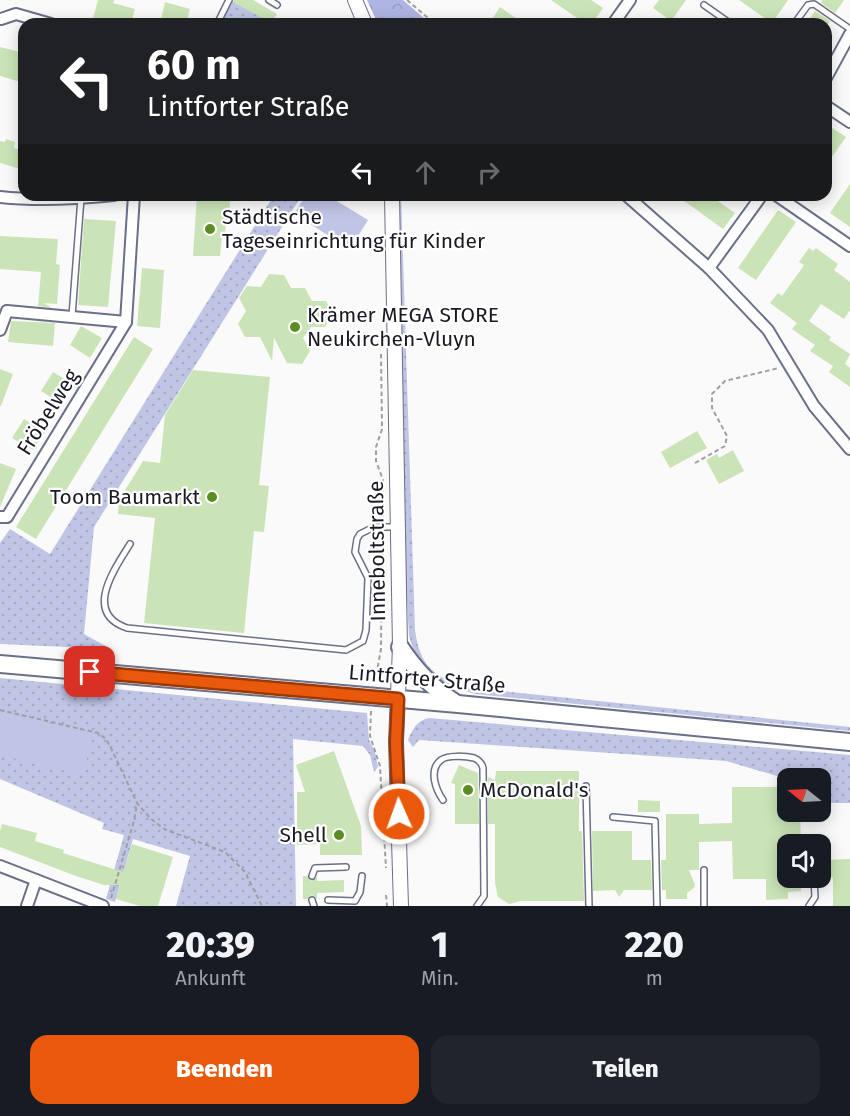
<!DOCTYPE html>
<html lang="de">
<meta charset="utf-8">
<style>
:root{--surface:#171b24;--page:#20242c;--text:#f1f3f6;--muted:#9ea1a6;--accent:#ea580c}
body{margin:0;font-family:"Fira Sans",sans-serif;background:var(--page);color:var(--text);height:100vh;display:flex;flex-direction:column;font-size:22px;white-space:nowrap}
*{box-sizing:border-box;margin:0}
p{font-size:20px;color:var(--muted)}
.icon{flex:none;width:33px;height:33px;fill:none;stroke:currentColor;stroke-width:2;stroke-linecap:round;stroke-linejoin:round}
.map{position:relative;height:906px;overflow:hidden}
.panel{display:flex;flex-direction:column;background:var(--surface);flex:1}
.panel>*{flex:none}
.top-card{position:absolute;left:18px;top:18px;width:814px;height:183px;border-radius:18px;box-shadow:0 3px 15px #0003;background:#202124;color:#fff;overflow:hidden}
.needle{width:39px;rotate:288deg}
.buttons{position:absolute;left:777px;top:768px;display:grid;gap:12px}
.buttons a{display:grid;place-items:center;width:54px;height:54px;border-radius:12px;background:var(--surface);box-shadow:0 3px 15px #0003;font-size:30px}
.pin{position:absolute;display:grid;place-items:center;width:51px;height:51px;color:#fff;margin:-26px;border-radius:12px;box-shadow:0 3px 9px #0006}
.me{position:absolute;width:66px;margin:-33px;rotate:358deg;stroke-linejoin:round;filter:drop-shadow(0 0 4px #0008)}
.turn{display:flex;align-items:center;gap:21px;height:126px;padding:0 30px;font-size:27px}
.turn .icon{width:78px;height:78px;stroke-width:2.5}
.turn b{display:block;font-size:42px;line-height:51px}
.lanes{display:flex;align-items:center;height:57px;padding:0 30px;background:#0003;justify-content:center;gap:30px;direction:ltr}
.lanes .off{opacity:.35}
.eta{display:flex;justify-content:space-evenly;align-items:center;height:102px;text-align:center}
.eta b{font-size:36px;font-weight:800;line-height:42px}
.primary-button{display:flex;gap:12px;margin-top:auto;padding:12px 30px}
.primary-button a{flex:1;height:69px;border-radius:18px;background:var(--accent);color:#fff;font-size:24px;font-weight:800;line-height:69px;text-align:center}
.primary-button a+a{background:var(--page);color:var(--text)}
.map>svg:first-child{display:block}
.grass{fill:url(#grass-dots)}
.forest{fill:url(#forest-crowns)}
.pitch{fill:#c0c5e6}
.building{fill:#cbe4b7}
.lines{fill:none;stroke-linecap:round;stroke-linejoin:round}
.service-casing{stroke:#6b6f87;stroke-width:8}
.minor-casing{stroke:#6b6f87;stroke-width:14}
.tertiary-casing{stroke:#6b6f87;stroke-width:16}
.primary-casing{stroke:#6b6f87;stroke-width:20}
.path{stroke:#9e9fa3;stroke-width:2;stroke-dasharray:4.5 3;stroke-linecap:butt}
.service{stroke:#fff;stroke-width:5}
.minor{stroke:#fff;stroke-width:10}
.tertiary{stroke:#fff;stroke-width:14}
.primary{stroke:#fff;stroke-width:16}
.route-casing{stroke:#983908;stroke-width:15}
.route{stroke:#ea580c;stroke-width:10}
.poi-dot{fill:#5c8d22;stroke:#fff;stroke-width:2}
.labels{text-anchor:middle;stroke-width:4.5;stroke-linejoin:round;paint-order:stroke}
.poi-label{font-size:21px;fill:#181923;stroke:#fff;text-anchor:start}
.street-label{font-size:21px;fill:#181923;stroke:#fff}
</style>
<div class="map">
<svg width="850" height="906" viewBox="0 0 850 906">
<defs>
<pattern id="grass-dots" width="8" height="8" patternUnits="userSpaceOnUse" patternTransform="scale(1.5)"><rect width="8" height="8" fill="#c0c5e6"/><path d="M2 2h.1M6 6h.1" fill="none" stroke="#a4a9c5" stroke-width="1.8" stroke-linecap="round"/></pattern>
<pattern id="forest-crowns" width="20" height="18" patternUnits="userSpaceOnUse" patternTransform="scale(1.5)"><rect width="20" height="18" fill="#afb5e2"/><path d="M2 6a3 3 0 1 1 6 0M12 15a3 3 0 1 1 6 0" fill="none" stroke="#969bc2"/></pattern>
</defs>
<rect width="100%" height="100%" fill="#fafafa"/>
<g class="grass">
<polygon points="233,1 273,24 228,24 222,20"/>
<polygon points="274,195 302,195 94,527 84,634 111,649 0,644 0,543 10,529 50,554"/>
<path d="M398,195H401L415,630C420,665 431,674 463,687L850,727V731L475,694L441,683L417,661L409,636L403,527Z"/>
<polygon points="0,678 367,713 369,740 375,752 378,767 374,772 370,755 363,746 293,739 296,906 176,906 190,856 133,839 115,902 106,899 124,835 102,829 104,823 0,779"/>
<path d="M429,718L850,755V803H830L821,797L820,778L787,779L726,761L419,740L413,747L408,740C412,730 417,720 429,718Z"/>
</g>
<polygon class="forest" points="367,0 403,0 431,24 378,24"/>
<g class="pitch">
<polygon points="306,195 327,195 368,220 350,249 294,214"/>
<polygon points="0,711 93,734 83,775 0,755"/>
</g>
<g class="building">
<polygon points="98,0 114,0 113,3 135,9 131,24 111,24 93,19"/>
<polygon points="234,0 253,0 277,14 271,23 233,2"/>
<polygon points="551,0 591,0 603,8 592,24 586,24"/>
<polygon points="659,0 686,0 671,21 653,8"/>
<polygon points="739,0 788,0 772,23"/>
<polygon points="822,0 844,0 835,13 821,3"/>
<polygon points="165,2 190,9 186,24 160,24"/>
<polygon points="500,7 524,24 489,24"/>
<polygon points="815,11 830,21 828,24 806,24"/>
<polygon points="0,47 24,53 24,83 0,76"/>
<polygon points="826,124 846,137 826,165"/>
<polygon points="6,139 15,142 14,148 24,151 24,170 0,163 0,141 5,142"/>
<polygon points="850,184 850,227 830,213"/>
<polygon points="197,195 231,195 228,222 226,222 225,236 222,236 220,256 193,256"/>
<polygon points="676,195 709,195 735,213 723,229"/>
<polygon points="778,210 796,222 756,280 738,268"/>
<polygon points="84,219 116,221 108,307 78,305"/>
<polygon points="0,236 58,239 56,264 60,265 57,304 44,303 52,308 38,306 41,272 0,269"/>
<polygon points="809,248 813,251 816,248 838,264 834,270 850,282 850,310 844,319 821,304 809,321 831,337 829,340 850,354 845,364 850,368 850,387 829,372 833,366 810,351 815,345 792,329 797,323 770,303 778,293 782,296 800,271 804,265 799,262"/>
<polygon points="142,268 164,270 160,328 137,326"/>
<polygon points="269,274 284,275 291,288 305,288 312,301 326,301 333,314 325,327 311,327 303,338 310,351 302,364 287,363 274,338 272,361 260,337 245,337 238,324 246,311 239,298 247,286 261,287"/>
<polygon points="11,321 55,323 53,346 8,342"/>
<polygon points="81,326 102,338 90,358 70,345"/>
<polygon points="134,337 153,349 36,539 16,527"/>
<polygon points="0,369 13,374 1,406 0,406"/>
<polygon points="193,370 270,377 259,485 269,486 264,532 254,531 244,633 144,623 155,518 118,514 119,500 143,461 160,463 165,415"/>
<polygon points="53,372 73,384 62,404 41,391"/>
<polygon points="24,419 45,432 33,450 12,438"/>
<polygon points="697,431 707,448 670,468 661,452"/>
<polygon points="733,450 744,471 719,484 706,460 717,454 719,458"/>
<polygon points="0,463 16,469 0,507"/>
<polygon points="334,751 361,826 362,855 320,855 320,844 297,845 297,792 305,792 296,765"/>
<polygon points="459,765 478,773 479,824 455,824 455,784 451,783"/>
<polygon points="496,771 579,771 579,831 582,831 584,901 521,901 509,904 498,897 495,883 495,824 488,824 488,777 495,780"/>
<polygon points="732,787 788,787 788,812 800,812 801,844 788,844 788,878 801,878 801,891 788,892 788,899 766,900 766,879 733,879 732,841 699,842 699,870 689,870 695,885 694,888 687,893 687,899 666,899 666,890 662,890 661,860 666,860 666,814 699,814 699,824 732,823"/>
<polygon points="638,800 660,801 660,812 638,812"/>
<polygon points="2,824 37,833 35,841 64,850 63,853 123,872 132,844 173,857 158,906 140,906 116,899 120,885 104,885 76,876 0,847 0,831"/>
<polygon points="592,831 632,831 632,860 651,860 652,890 624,890 619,897 615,890 593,891"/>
<polygon points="850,859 850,906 833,906 833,878 825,872 823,860"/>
<polygon points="303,876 307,876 312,881 317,877 317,881 344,880 344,892 317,893 317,899 312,895 307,899 303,899"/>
</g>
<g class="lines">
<g class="service-casing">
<g id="service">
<polyline points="269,0 277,5"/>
<polyline points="704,5 731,24"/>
<polyline points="155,24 155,23"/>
<polyline points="217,24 229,0"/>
<polyline points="794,24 808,5 814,4 850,29"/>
<polyline points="72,316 81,198"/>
<path d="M130,544C114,570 83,613 127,628L346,650L363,641L366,630L368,578L355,552L357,539L360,534L374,527H396"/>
<polyline points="586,786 589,906"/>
<path d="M443,800C436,790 428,770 441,760C447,755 466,756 474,758C479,760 482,764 483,768L484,896L477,906"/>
<polyline points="613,817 655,821 657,906"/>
<polyline points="704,870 704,906"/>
<polyline points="312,876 315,868 346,867"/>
<polyline points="312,900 314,906"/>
<polyline points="328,900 355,901 360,892 362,876"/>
<polyline points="809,906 815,897 814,878"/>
</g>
</g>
<g class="minor-casing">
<g id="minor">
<polyline points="1,19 16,14 51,24"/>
<polyline points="613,24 630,0"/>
<polyline points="826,78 850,34"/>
<polyline points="826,106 850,122"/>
<polyline points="626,195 709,268 768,330 814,406 850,449"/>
<polyline points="776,195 850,246"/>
<path d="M0,197C38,201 76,199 114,195"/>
<polyline points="709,268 762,195"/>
<polyline points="0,330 7,311 126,322"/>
<polyline points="0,517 7,517 126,322 134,195"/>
<polyline points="0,866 103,906"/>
<polyline points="27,906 36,880"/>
</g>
</g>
<g class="tertiary-casing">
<g id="tertiary">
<polyline points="355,0 365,24"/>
<polyline points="392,195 400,647 396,742 401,906"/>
</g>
</g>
<g class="primary-casing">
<g id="primary">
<path d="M400,647C415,670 431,687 454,702"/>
<polyline points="0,664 458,704 850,742"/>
</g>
</g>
<g class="path">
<polyline points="407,0 435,24"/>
<polyline points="381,354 382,429 376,447 376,461 383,480 383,517"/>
<polyline points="695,463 725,446 727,436 712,408 712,394 725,381 779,368"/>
<polyline points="375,682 381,649 382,535"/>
<polyline points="0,710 98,733 106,739 111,748 137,803"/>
<polyline points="371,711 370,736 380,766 386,868"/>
<polyline points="386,895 387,906"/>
<polyline points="111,898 134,821 137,803 150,818 164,829 225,852 245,872 262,906"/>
</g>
<use href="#service" class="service"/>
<use href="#minor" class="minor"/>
<use href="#tertiary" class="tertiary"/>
<use href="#primary" class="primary"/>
</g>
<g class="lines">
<g class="route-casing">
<polyline id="route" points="90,672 398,699 396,742 399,814"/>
</g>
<use href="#route" class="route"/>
</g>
<g class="poi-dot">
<circle cx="210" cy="229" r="6"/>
<circle cx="295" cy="327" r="6"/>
<circle cx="212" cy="497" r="6"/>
<circle cx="468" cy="790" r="6"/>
<circle cx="339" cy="835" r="6"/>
</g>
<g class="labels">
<g class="poi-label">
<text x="222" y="224">Städtische<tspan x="222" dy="24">Tageseinrichtung für Kinder</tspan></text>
<text x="307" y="322">Krämer MEGA STORE<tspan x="307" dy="24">Neukirchen-Vluyn</tspan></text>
<text x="200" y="504" text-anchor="end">Toom Baumarkt</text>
<text x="480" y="797">McDonald's</text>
<text x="327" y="842" text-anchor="end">Shell</text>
</g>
<g class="street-label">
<text transform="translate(48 412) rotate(-58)" y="7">Fröbelweg</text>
<text transform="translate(377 551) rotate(-91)" y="7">Inneboltstraße</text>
<text transform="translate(427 679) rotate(5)" y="7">Lintforter Straße</text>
</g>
</g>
</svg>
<div class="buttons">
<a><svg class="needle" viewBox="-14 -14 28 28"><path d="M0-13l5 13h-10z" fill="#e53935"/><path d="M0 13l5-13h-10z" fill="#9ea1a6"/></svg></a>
<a><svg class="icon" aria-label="sound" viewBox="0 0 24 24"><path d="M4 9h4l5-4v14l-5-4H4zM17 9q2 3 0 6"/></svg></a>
</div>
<div class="pin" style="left:90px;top:672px;background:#d93025"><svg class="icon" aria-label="arrive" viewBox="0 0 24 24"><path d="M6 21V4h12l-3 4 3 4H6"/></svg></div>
<svg class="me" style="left:399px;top:814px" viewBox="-20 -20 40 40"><circle r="17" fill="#ea580c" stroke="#fff" stroke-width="3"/><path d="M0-11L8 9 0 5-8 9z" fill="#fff"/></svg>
<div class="top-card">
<div class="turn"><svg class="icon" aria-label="left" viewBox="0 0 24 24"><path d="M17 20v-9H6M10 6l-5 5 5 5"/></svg><div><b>60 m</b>Lintforter Straße</div></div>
<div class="lanes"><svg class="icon" aria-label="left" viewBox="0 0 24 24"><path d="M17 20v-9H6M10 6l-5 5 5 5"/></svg><svg class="icon off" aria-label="ahead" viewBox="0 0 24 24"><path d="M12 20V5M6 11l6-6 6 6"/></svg><svg class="icon off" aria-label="right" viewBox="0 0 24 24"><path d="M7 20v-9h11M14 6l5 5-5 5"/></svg></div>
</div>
</div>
<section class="panel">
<div class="eta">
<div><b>20:39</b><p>Ankunft</p></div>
<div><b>1</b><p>Min.</p></div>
<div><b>220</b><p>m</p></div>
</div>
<div class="primary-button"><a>Beenden</a><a>Teilen</a></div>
</section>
